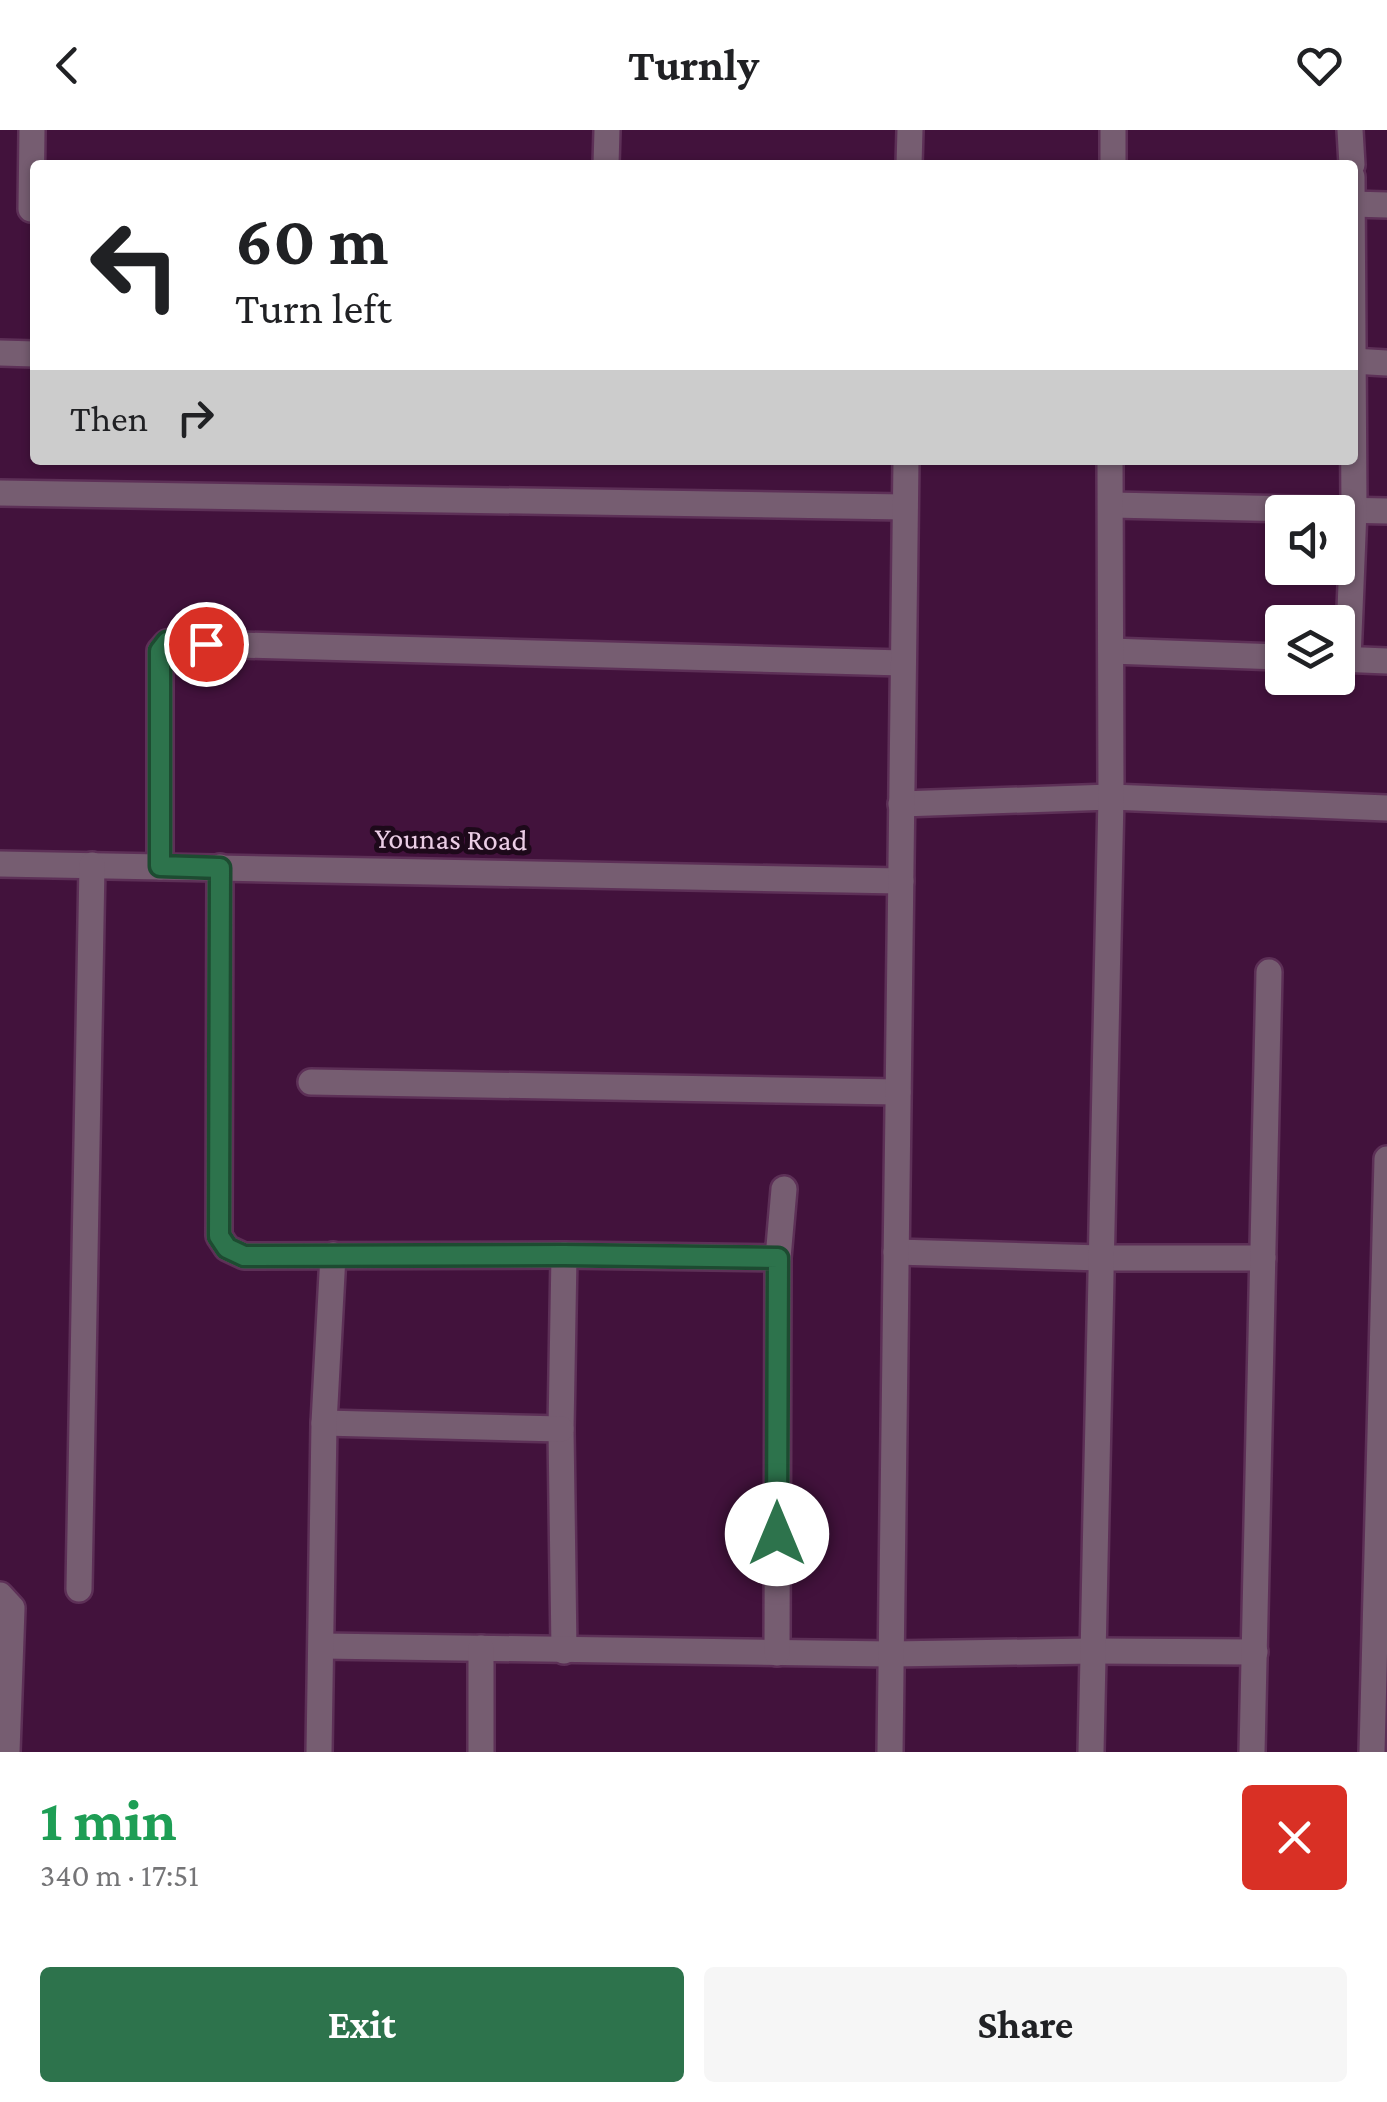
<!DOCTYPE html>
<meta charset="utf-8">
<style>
:root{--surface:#fff;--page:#f6f6f6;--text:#202124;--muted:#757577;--accent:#2d734c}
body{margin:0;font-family:"Crimson Pro",serif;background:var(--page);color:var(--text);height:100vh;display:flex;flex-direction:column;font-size:38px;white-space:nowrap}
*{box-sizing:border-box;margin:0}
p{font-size:32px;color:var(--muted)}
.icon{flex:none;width:55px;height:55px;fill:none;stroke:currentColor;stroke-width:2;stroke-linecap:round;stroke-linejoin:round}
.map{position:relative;height:1622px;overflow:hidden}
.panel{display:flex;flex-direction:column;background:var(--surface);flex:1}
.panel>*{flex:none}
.hud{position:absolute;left:30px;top:30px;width:1328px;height:305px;border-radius:10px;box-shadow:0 2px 8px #0004;background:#fff;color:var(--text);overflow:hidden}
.fabs{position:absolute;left:1265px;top:365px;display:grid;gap:20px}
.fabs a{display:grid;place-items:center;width:90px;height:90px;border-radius:10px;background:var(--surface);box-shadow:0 2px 8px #0004;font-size:50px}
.pin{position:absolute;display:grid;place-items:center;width:85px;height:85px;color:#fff;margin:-42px;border:5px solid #fff;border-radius:50%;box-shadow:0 2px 10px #0007}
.me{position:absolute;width:110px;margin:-55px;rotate:0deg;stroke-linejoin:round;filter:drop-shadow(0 0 8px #0008)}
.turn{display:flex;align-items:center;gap:35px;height:210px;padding:0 40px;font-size:45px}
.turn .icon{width:130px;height:130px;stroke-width:2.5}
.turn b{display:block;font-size:70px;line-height:85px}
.then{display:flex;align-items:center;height:95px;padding:0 40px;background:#0003;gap:20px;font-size:38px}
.round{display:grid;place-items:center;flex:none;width:105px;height:105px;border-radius:10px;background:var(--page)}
.headline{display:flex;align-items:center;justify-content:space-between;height:170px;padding:0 40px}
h1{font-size:60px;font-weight:700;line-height:75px;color:#1e9e55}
.primary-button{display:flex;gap:20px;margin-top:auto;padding:20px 40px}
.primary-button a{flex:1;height:115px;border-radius:10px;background:var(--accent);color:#fff;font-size:40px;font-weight:700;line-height:115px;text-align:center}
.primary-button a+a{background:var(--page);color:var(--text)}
header{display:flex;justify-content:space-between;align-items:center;height:130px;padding:0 40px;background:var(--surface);font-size:45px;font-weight:700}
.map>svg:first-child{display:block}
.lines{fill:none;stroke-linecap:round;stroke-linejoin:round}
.minor-casing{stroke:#5d3057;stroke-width:30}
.minor{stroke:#765d71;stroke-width:25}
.route-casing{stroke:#1d4b31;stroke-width:25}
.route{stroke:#2d734c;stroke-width:18}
.labels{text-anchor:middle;stroke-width:10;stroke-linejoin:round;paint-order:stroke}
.street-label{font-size:30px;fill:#ebcde5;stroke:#1d091a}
</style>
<header><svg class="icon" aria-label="back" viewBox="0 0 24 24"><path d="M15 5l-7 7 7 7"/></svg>Turnly<svg class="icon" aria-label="heart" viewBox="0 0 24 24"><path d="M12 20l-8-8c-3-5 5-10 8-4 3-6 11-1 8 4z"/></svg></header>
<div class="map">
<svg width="1387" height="1622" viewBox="0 0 1387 1622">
<rect width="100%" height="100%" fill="#42123c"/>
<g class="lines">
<g class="minor-casing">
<g id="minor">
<polyline points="32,0 31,79 35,79"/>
<polyline points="1350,0 1352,35"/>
<polyline points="606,35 607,0"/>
<polyline points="909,35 910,0"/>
<polyline points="1113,35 1113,0"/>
<polyline points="1352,74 1387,75"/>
<polyline points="0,223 35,224"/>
<polyline points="1352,231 1387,233"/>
<polyline points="0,363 905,377"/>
<polyline points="1112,375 1387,381"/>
<polyline points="1111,521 1282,527"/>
<polyline points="1338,529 1387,531"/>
<polyline points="1348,529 1354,380 1352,47"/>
<polyline points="901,674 1111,667 1387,678"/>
<polyline points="0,734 901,751"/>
<polyline points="160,737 160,521 167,513 903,533"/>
<polyline points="220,737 219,1106 227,1118 244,1126 564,1125 778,1128 784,1059"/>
<polyline points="311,952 898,962"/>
<polyline points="896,1122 1101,1128 1263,1128"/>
<polyline points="564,1125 561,1299 564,1521"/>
<polyline points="324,1293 561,1299"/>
<polyline points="79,1459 92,735"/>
<polyline points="0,1465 12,1478 7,1622"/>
<polyline points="322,1516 891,1524 1093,1521 1255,1522"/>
<polyline points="481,1518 481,1622"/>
<polyline points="777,1523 778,1128"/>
<polyline points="319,1622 324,1293 333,1125"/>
<polyline points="890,1622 906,330"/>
<polyline points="1091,1622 1111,667 1110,330"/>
<polyline points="1252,1622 1269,842"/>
<polyline points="1372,1622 1387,1029"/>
</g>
</g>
<use href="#minor" class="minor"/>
</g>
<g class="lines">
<g class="route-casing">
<polyline id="route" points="206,514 167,512 160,521 160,736 220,738 219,1106 227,1118 244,1126 564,1125 778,1128 777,1404"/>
</g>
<use href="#route" class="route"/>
</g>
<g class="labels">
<g class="street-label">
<text transform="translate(451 709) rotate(1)" y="10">Younas Road</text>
</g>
</g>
</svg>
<div class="fabs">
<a><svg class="icon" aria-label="sound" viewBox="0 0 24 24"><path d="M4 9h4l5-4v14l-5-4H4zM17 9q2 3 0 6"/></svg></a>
<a><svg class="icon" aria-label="layers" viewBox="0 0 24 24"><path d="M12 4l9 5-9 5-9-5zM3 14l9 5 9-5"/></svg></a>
</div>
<div class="pin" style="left:206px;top:514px;background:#d93025"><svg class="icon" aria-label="arrive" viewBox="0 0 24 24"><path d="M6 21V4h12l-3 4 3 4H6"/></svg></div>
<svg class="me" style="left:777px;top:1404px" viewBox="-20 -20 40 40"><circle r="19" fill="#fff"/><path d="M0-13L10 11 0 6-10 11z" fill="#2d734c"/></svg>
<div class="hud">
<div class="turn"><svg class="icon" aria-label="left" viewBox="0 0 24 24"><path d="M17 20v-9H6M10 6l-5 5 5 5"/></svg><div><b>60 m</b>Turn left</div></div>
<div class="then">Then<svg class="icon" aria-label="right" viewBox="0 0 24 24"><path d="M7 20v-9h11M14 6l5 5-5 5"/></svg></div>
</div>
</div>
<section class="panel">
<div class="headline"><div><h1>1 min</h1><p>340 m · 17:51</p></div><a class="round" style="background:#d93025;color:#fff"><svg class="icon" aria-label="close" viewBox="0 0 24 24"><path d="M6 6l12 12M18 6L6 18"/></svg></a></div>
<div class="primary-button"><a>Exit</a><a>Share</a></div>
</section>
